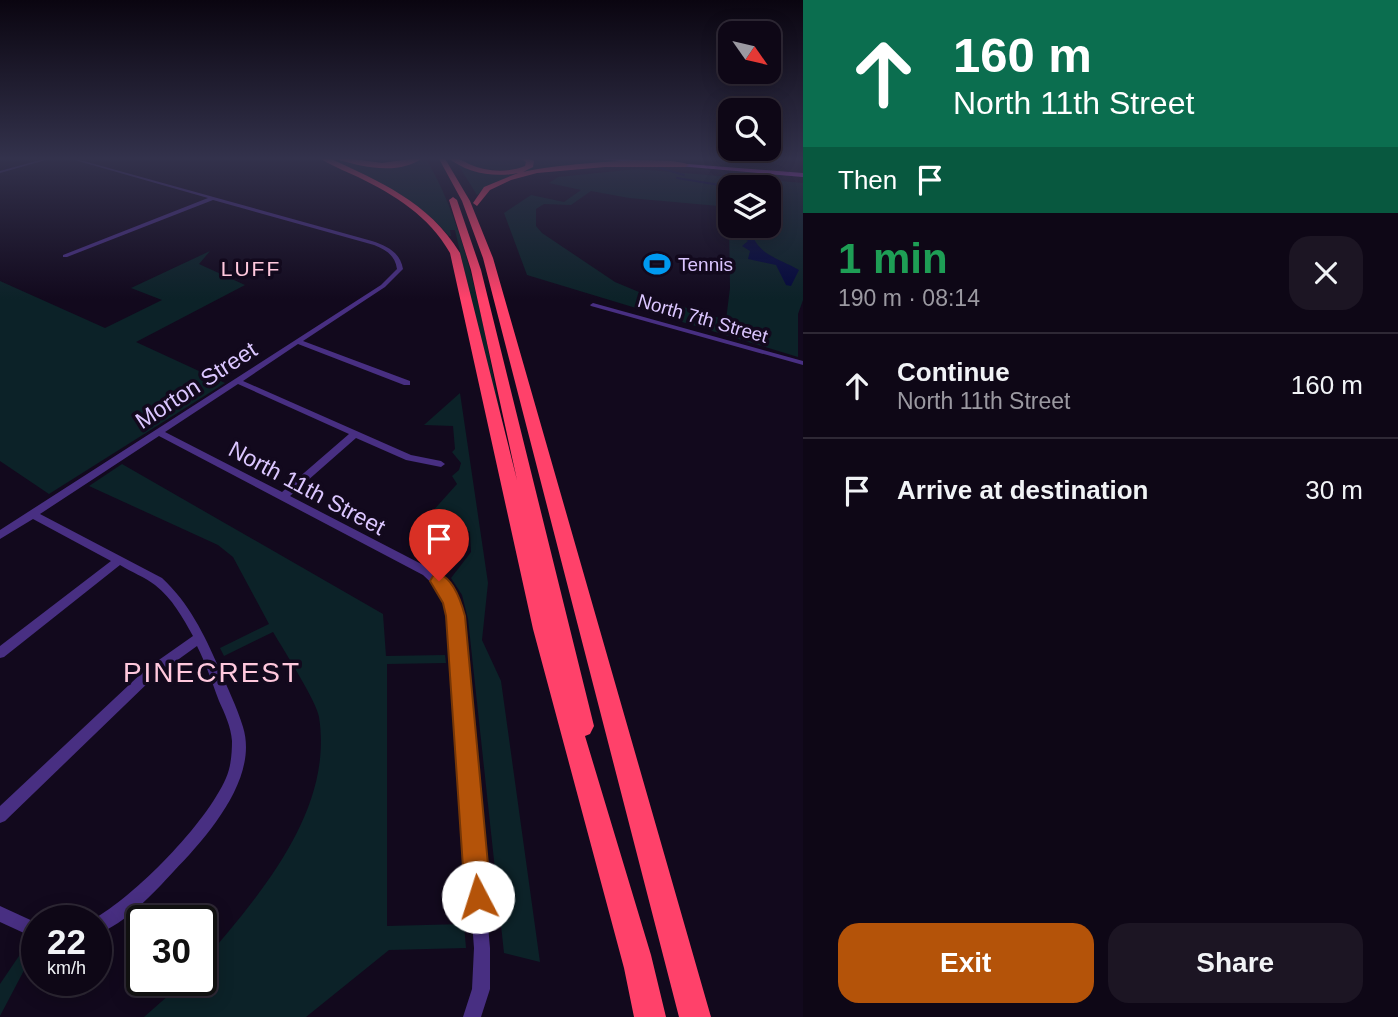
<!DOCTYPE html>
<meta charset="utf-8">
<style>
:root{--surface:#0e0716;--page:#1c1523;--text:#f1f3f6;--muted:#9b99a1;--line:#2e2835;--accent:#b45309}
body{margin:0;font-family:Helvetica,sans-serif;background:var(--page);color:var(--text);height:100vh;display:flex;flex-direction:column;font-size:26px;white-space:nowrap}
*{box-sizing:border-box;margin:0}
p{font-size:23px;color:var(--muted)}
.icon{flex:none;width:38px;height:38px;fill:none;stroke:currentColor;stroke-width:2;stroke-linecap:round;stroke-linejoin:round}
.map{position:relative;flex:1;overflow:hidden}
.details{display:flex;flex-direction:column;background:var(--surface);width:595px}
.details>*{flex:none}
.top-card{background:#0b6e4f;color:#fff;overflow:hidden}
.needle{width:46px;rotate:124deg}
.fabs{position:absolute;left:718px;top:21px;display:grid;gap:14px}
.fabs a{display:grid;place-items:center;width:63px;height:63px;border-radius:14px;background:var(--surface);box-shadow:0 4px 18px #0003,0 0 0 2px var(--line);font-size:35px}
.speed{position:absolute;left:21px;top:905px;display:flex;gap:14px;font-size:35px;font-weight:700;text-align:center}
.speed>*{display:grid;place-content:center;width:91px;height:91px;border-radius:50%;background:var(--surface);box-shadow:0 4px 18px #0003,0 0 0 2px var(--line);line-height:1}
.speed small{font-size:18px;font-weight:400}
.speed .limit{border:4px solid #111;border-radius:10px;background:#fff;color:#111}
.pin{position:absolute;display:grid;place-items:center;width:60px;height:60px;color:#fff;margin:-72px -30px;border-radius:50% 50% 50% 0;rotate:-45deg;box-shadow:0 0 7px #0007}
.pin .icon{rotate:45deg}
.me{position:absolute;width:77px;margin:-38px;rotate:355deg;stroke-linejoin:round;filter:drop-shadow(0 0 5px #0008)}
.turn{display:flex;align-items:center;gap:24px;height:147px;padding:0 35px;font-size:32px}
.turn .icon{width:91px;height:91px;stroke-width:2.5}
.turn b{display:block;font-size:49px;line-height:60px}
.then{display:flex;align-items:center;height:66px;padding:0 35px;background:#0003;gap:14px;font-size:26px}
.round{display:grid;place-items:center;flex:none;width:74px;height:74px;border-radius:21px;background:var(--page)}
.headline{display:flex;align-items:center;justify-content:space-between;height:119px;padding:0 35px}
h1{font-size:42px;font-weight:700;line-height:52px;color:#1e9e55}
.button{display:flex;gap:14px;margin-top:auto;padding:14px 35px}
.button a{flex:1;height:80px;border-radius:21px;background:var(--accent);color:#fff;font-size:28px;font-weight:700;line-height:80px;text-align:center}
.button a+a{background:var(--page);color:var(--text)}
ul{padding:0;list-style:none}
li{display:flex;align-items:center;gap:21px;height:105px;padding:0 35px;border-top:2px solid var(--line)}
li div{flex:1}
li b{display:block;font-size:26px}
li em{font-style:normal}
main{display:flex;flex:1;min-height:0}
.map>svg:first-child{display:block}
.green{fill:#0c2228;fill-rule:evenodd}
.water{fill:#04093c}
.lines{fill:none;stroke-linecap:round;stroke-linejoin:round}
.stream{stroke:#04093c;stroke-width:2}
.minor{fill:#482f82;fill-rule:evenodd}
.primary{fill:#eb4dff;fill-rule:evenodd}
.motorway{fill:#ff416a;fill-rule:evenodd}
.route{fill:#b45309;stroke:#753606;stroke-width:2}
.labels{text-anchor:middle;stroke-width:7;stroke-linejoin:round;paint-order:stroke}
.far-poi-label{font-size:19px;fill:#dbc6ff;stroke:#12091d;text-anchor:start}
.far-street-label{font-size:19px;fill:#dbc6ff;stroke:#12091d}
.far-neighbourhood-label{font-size:21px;letter-spacing:2px;fill:#ffc8dd;stroke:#12091d}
.street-label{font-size:23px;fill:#dbc6ff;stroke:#12091d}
.near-neighbourhood-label{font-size:28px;letter-spacing:2px;fill:#ffc8dd;stroke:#12091d}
</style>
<main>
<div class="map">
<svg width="803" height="1017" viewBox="0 0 803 1017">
<rect width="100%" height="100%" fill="#12091d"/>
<g class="green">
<path d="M324,157H336L366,165L418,160L425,157C473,236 488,355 507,446H504L455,230H450L451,236H449C417,197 369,178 324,157Z"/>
<path d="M454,157H519L529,162L524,169C499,171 475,172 454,157Z"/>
<path d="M525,157L636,162C594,164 508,167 477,195L457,163C480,169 511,181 533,166Z"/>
<path d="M637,169L803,183V300L798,314V357L527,275L504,213L531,195L564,202L581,190L549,183L558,177ZM730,187H768V214L775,217L768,218V226H730L729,222L730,288L726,320L651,297L615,282L542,233L536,226V209L544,204L571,205L591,191L629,198L730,207Z"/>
<polygon points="210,251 199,264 245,285 136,342 225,383 49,494 0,461 0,281 105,328 162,300 131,288"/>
<polygon points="460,393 488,583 482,640 501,681 540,962 504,953 468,619 462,595 451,578 471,552 470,532 431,513 457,484 452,476 459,470 461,463 452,452 455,449 453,426 424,425"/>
<path d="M122,464L383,614L386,656L445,655L446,663L387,664V926L464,924L466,948L389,950L306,1017H144L186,980H201V964C258,897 334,812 319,717C317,702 283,649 273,632L224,656L220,648L269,624L233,557L218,545L89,486Z"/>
<polygon points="21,953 31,957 0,1016 0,984"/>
</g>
<path class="water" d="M743,228L751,231C758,256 779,258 799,270L791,286L786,285L776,265L748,259L750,251L742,246L748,241L743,238L746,234L738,229Z"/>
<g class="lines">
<g class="stream">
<polyline points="660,168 684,175"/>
<polyline points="677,178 732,187"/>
<polyline points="768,201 772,203"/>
</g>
<g class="minor">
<polygon points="51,157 56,157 0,173 0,171"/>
<path d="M64,157H69L372,241C387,246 400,252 403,269L385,287L303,341L410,381V385H404L298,344L243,381L411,455L441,461L445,464L441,467L406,460L356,438L290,496L431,569L451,588L461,616L490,948V989L481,1017H463L472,989L474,948L449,616L442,593L423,575L159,436L40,514L162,578C189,603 204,634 219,668C227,687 237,707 243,727C259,778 207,837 174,871C152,895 127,922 96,935V920H92C135,896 206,824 226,778C231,767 232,753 232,741C231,727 225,714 219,701C212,682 206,664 197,646L154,677L5,821L0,823V806L146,669L193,636C183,618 172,598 155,585C145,577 131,572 120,565L4,657L0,658V646L111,561L33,519L0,539V530L381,285L397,269C395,255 386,250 374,245L213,200L67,257H63V255L208,198ZM238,384L349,434L282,492L165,432Z"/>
<polygon points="593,303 803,361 803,365 591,306 590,305"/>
<polygon points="0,906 37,923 37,939 0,922"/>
</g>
<polygon class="primary" points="576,157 599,157 803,173 803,177"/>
<g class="motorway">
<path d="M318,157H327C379,181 429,202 460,253L517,480L471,270L449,200L453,197L457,200L481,270L594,726L590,734L585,736L651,955L666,1017H634L624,968L533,629L450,253C429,216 395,195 358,177C345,171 330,165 318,157Z"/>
<path d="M339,157L382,163L424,157C400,175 366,168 339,160Z"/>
<polygon points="438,157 444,157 470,201 493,258 711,1017 679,1017 483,258 462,201"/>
<path d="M447,157C456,156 460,160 469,164C487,172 507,173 525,166L526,162L518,157H527L534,161L533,167L523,172C551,165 667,154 689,165L685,167H605L537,173L511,180L490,190L477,206L473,203L484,187L518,173C494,178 466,173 447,157Z"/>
</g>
</g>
<linearGradient id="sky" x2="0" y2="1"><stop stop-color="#0a0510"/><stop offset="0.53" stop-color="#33324c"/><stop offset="1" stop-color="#33324c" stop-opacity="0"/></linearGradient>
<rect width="803" height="299" fill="url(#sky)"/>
<path class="route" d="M439,574C454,579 461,601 465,616L491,897L487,907L478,910L469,907L465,897L446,616L443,603L430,581L433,576Z"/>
<defs>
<g id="stadium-bare" transform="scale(2.1)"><path d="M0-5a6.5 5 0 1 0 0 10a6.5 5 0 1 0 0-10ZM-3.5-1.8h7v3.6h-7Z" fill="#009af1" stroke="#12091d" stroke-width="2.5" paint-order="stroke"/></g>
</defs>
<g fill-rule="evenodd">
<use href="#stadium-bare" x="657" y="264"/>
</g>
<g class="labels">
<g class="far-poi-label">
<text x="678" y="271">Tennis</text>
</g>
<g class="far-street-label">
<text transform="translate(703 318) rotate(16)" y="7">North 7th Street</text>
</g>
<g class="far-neighbourhood-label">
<text x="251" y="276">LUFF</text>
</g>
<g class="street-label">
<text transform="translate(196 385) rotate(-33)" y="8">Morton Street</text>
<text transform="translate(307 488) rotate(28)" y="8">North 11th Street</text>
</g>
<g class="near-neighbourhood-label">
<text x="212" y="682">PINECREST</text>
</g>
</g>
</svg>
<div class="fabs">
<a><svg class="needle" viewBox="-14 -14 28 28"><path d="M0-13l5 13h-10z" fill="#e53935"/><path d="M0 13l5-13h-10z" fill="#9b99a1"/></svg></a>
<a><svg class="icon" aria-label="search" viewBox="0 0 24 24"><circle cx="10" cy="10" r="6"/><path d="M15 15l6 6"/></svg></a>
<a><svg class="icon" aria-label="layers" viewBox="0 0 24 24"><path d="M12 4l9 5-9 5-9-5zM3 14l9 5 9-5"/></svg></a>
</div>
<div class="speed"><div>22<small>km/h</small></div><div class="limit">30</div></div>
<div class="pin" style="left:439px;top:581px;background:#d93025"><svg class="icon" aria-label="arrive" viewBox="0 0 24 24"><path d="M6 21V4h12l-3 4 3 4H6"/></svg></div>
<svg class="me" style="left:478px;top:897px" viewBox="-20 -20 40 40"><circle r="19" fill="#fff"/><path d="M0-13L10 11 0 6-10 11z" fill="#b45309"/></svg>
</div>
<section class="details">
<div class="top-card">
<div class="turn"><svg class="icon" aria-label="ahead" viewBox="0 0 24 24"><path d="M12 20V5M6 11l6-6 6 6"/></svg><div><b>160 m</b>North 11th Street</div></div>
<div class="then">Then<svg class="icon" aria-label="arrive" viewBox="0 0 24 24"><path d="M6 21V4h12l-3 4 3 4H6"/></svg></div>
</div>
<div class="headline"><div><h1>1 min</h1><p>190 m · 08:14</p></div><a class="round"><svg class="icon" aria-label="close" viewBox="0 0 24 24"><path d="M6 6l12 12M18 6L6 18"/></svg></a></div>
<ul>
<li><svg class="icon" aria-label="ahead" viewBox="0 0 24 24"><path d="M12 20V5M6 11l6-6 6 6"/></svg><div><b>Continue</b><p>North 11th Street</p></div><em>160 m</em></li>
<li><svg class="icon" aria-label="arrive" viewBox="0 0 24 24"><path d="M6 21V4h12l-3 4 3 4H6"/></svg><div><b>Arrive at destination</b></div><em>30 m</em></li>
</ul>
<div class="button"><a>Exit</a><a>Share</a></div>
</section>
</main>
